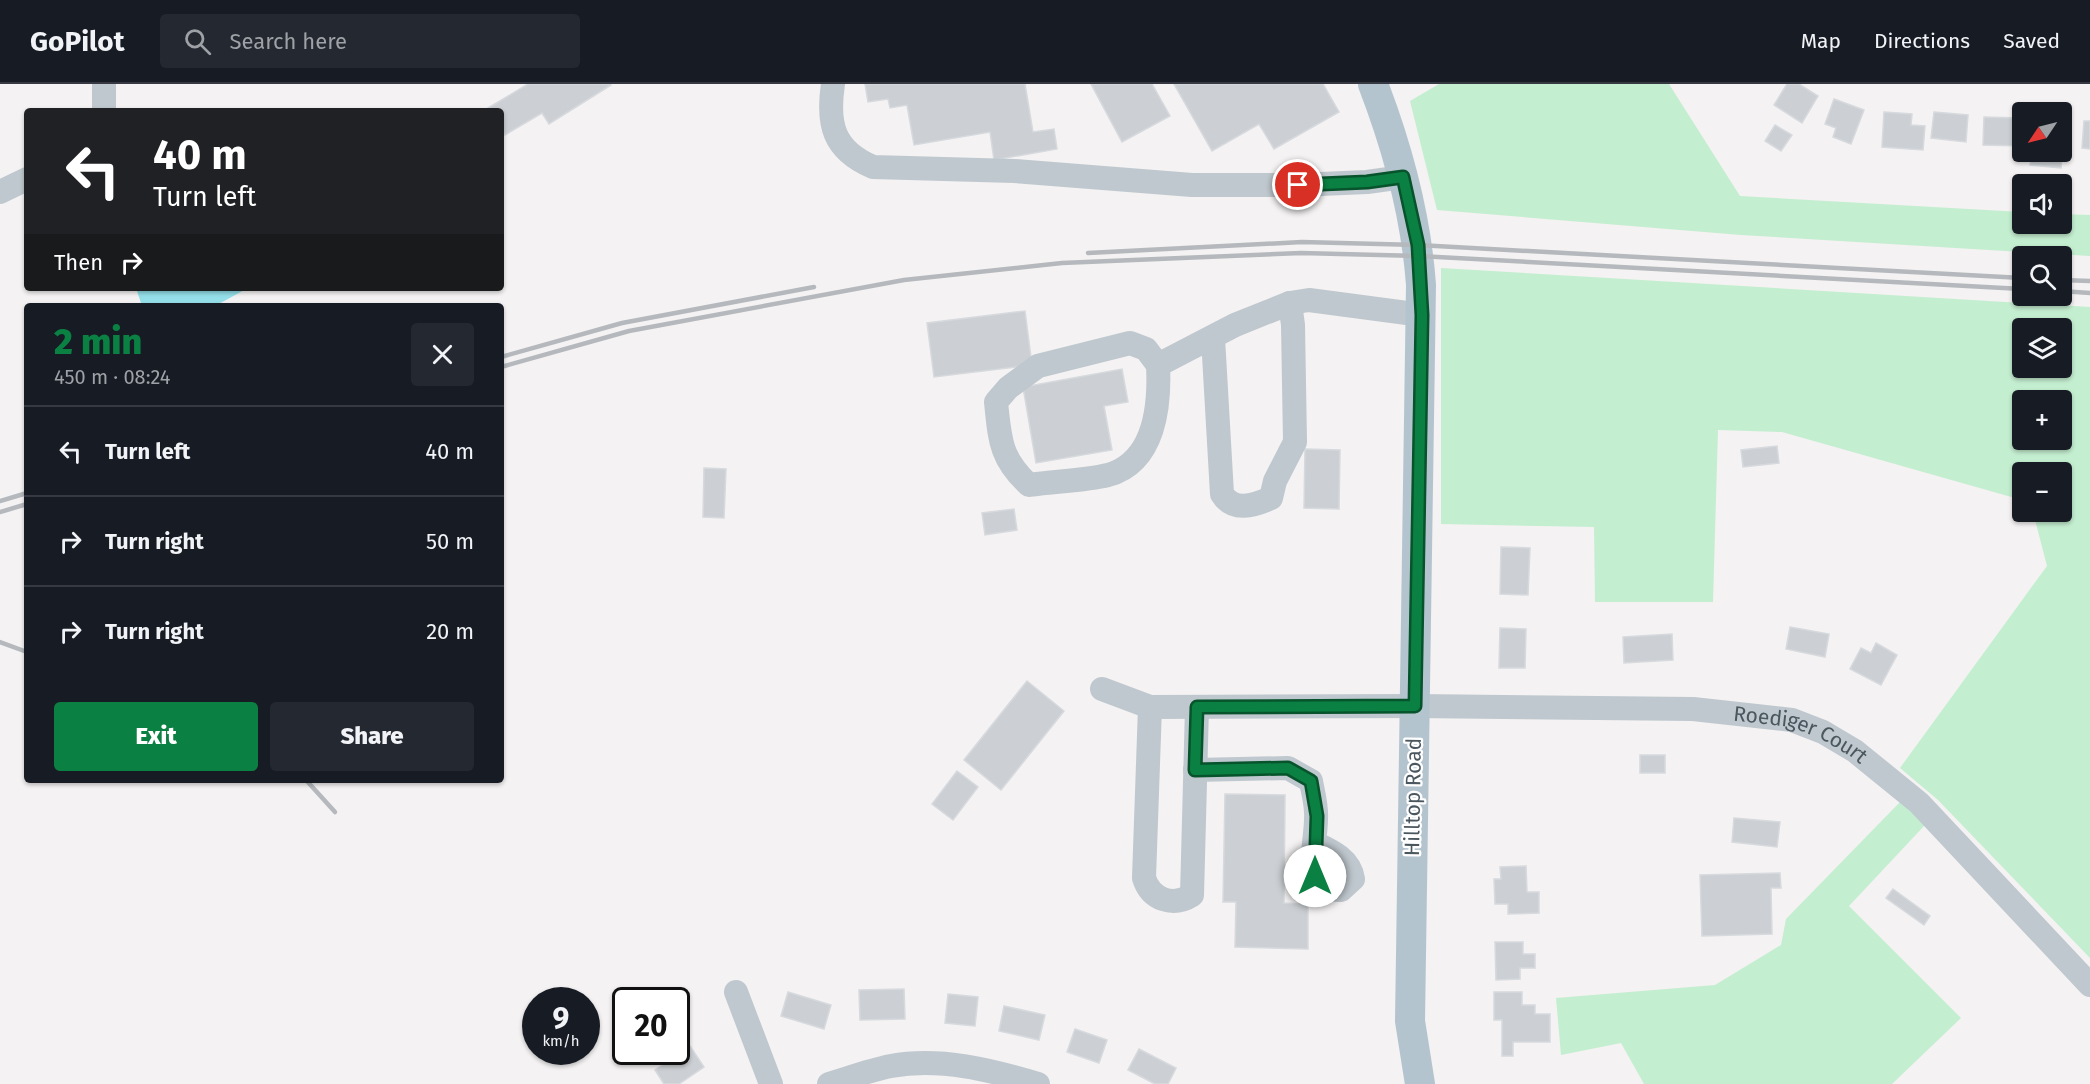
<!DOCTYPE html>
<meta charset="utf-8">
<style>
:root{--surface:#171b24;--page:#242831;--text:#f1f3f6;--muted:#9ea1a6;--line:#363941;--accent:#0b8043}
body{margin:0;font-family:"Fira Sans",sans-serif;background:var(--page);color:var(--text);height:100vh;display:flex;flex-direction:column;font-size:22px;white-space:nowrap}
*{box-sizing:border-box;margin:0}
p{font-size:20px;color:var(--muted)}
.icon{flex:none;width:33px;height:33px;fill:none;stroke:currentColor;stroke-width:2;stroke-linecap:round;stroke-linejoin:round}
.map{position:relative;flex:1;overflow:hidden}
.drawer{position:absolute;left:24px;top:219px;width:480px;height:480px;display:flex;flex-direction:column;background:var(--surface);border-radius:6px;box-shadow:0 2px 4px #0004}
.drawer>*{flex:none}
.guide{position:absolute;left:24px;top:24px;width:480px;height:183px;border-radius:6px;box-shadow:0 2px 4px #0004;background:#202124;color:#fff;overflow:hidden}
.needle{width:39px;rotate:235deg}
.buttons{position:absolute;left:2012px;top:18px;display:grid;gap:12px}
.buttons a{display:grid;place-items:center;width:60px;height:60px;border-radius:6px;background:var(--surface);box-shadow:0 2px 4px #0004;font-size:30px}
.speed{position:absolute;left:522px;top:903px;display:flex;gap:12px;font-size:30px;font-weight:700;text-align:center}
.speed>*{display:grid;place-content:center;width:78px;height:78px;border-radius:50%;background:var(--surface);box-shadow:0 2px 4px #0004;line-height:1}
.speed small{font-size:15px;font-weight:400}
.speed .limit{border:3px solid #111;border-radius:9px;background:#fff;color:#111}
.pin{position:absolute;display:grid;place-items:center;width:51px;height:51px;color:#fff;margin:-26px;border:3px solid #fff;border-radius:50%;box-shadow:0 2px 6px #0007}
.me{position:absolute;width:66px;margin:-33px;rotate:0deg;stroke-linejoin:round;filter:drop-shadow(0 0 4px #0008)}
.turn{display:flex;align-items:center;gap:21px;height:126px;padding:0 30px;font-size:27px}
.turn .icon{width:78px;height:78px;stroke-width:2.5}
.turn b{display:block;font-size:42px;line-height:51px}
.then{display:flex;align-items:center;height:57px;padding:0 30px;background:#0003;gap:12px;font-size:22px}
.round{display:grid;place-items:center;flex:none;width:63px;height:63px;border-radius:6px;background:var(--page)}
.head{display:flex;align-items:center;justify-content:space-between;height:102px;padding:0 30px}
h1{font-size:36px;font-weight:800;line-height:45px;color:var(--accent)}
.action{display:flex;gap:12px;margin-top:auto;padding:12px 30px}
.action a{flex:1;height:69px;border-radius:6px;background:var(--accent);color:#fff;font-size:24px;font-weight:800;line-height:69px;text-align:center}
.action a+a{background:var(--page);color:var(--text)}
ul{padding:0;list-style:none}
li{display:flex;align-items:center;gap:18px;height:90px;padding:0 30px;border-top:2px solid var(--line)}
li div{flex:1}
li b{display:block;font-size:22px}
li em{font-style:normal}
header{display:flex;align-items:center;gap:36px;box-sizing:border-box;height:84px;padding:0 30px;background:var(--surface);border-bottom:2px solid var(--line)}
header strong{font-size:28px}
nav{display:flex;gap:33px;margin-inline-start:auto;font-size:21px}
.search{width:420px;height:54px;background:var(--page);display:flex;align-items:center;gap:15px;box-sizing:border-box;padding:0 21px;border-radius:6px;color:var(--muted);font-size:22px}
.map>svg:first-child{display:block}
.green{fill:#c4eed0;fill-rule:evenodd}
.water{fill:#94dfe9}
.building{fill:#ccd0d4;stroke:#d6d9dd;stroke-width:1.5}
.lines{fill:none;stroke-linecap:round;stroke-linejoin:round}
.minor{stroke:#bfc8ce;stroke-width:24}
.major{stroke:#b4c4cf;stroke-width:30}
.rail{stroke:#b5b8bc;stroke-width:4.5}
.route-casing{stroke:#07532c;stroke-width:15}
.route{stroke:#0b8043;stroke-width:10}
.labels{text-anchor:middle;stroke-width:4.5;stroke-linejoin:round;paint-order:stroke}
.street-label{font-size:21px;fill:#4b575f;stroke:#fff}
</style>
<header>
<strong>GoPilot</strong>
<div class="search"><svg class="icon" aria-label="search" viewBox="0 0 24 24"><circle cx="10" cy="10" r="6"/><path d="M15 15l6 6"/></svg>Search here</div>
<nav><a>Map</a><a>Directions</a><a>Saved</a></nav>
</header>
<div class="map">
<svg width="2090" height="1000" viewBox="0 0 2090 1000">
<rect width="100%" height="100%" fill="#f4f2f2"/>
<g class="green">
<polygon points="1439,0 1669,0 1740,112 2022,128 2022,140 2061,140 2061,130 2090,131 2090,172 1741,151 1437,126 1410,17"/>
<path d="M1441,184L2090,223V874L1938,716L1900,684L2047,482L2033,428H2061V388H2022V416L1782,348L1718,346L1713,518H1595L1594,443L1441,440ZM2022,244H2061V284H2022ZM2022,316H2061V356H2022Z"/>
<polygon points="1901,717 1925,741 1849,822 1961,934 1892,1000 1644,1000 1621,959 1561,971 1556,914 1715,901 1781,861 1786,835"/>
</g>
<polygon class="water" points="136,204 248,204 215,222 142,222"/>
<g class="building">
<polygon points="528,0 610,0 611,1 549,40 542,29 505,51 501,44 501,27 490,27 488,24"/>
<polygon points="865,0 1025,0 1033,48 1054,45 1057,65 994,76 990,48 914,61 907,21 890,24 888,15 868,18"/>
<polygon points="1091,0 1152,0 1170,32 1122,58"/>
<polygon points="1174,0 1323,0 1339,28 1274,65 1259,40 1212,67"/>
<polygon points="1787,0 1799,0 1818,12 1802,39 1774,21"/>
<polygon points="1834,15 1864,26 1851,60 1833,53 1836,44 1825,40"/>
<polygon points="1884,28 1912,30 1911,41 1925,42 1923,66 1882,63"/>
<polygon points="1934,28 1968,31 1966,58 1931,54"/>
<polygon points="1984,33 2022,34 2022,62 1983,61"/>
<polygon points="2084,37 2090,37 2090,65 2082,64"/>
<polygon points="1775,41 1792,51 1781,67 1765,57"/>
<polygon points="2061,42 2065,43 2061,84 2030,81 2032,68 2061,68"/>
<polygon points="1025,227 1032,281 934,293 927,239"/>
<polygon points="1122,285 1128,318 1104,322 1112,366 1036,379 1023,303"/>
<polygon points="1777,362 1779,379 1743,383 1741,366"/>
<polygon points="1305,365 1340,366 1339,425 1304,424"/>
<polygon points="704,384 726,385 724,434 703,433"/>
<polygon points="1014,425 1017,446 985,451 982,429"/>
<polygon points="1501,463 1530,464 1528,511 1500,510"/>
<polygon points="1790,543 1829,550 1825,573 1786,565"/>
<polygon points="1500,544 1526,545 1525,584 1499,584"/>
<polygon points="1672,550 1673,576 1624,579 1623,553"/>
<polygon points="1876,559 1897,571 1881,601 1850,585 1861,564 1871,569"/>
<polygon points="1027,597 1064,627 1001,706 964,676"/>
<rect x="1640" y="671" width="25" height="18"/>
<polygon points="957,687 978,703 953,736 932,720"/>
<polygon points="1225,710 1285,711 1284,819 1308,820 1308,865 1235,863 1236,818 1223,818"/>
<polygon points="1734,734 1780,738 1777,763 1732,758"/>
<polygon points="1526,782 1527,808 1539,808 1539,829 1508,830 1508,820 1495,820 1494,795 1501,795 1500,783"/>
<polygon points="1780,789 1781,804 1771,804 1772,850 1702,852 1700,791"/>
<polygon points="1893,805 1930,832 1924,841 1886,814"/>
<polygon points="1495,858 1523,858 1523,870 1535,870 1535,884 1520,884 1520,895 1496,896"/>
<polygon points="904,905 905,935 860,936 859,906"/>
<polygon points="788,908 831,921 824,945 781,932"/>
<polygon points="1494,908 1522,908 1522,921 1535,921 1535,930 1550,930 1550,958 1513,958 1513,972 1502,972 1502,936 1494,936"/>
<polygon points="948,910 978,913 975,942 945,939"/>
<polygon points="1004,922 1045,931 1039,956 999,947"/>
<polygon points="1075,945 1107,956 1099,979 1067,968"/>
<polygon points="690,962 704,983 679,1000 664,1000 655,986"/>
<polygon points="1139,965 1176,984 1168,1000 1155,1000 1128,986"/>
</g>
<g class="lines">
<g class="minor">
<path d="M833,0C827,40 833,66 873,83L1014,87L1192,101H1298L1367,98L1403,93"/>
<polyline points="104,27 104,0"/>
<polyline points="0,108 27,95"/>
<path d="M1213,254L1222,410C1233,428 1253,422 1271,414L1275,397L1295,358L1293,241L1290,219"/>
<path d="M1158,281L1146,265L1130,259L1038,282L1008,304L996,318C1000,356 1000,374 1029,401C1054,397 1083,397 1108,391C1155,378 1160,321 1158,281L1235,241L1290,219L1309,216L1422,231"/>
<path id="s1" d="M1102,605L1150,623L1415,622L1693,625L1792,636L1823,648L1855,667L1919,719L2090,901"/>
<path d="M1150,623L1144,794C1151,816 1173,823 1192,811L1197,623"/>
<path d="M1195,686L1288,684L1311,697C1313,709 1317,722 1316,735C1316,762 1300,806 1341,806L1353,795C1350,775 1332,767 1315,759"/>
<polyline points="736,908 771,1000"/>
<path d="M829,1000C849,994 870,986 891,982C940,973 991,986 1038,1000"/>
</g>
<path class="major" d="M1373,0C1398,65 1416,131 1421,201L1410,937L1420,1000"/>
<g class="rail">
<polyline points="1088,169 1302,158 1418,161 2022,194"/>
<polyline points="2061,196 2090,197"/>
<polyline points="2061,207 2090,209"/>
<polyline points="501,273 622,239 814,203"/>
<polyline points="501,283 629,247 904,196 1062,179 1301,169 1419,172 2022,205"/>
<polyline points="0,417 27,409"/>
<polyline points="0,428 27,420"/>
<polyline points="0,558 27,568"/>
<polyline points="306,696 335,728"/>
</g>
</g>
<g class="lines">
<g class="route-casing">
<polyline id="route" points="1298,101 1367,98 1403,93 1418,161 1422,231 1415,622 1197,623 1195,686 1288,684 1311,697 1317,732 1315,792"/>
</g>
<use href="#route" class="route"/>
</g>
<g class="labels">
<g class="street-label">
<text dy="7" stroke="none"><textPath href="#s1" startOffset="706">Roediger Court</textPath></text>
<text transform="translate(1413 713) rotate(-89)" y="7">Hilltop Road</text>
</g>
</g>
</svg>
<div class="buttons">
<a><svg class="needle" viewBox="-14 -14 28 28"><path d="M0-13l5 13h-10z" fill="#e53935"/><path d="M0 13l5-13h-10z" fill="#9ea1a6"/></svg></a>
<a><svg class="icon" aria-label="sound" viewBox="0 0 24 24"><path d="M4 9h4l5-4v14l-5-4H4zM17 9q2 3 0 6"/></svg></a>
<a><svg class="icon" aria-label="search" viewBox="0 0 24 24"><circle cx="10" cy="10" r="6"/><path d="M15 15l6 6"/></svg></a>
<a><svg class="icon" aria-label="layers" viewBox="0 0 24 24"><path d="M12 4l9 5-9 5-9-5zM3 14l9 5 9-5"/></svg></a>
<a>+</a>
<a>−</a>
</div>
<div class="speed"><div>9<small>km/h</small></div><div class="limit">20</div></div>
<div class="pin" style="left:1298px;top:101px;background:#d93025"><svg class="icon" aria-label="arrive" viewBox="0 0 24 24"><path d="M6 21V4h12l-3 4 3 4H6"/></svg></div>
<svg class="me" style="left:1315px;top:792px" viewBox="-20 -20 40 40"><circle r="19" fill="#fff"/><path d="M0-13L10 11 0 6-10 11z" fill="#0b8043"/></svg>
<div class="guide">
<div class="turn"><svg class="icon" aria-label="left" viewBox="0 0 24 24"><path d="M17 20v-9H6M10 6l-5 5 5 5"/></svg><div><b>40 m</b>Turn left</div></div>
<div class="then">Then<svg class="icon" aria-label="right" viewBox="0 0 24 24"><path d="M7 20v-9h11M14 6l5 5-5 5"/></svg></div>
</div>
<section class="drawer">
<div class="head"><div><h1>2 min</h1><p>450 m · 08:24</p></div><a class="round"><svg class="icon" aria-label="close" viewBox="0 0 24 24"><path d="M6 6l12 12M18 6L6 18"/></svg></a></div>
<ul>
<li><svg class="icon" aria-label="left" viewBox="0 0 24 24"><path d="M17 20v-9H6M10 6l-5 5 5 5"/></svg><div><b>Turn left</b></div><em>40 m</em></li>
<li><svg class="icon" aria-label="right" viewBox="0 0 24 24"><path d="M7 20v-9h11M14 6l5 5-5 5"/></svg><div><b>Turn right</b></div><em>50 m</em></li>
<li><svg class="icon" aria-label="right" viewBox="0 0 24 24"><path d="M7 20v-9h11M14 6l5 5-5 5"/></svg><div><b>Turn right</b></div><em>20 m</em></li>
</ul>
<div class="action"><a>Exit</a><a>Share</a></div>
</section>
</div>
